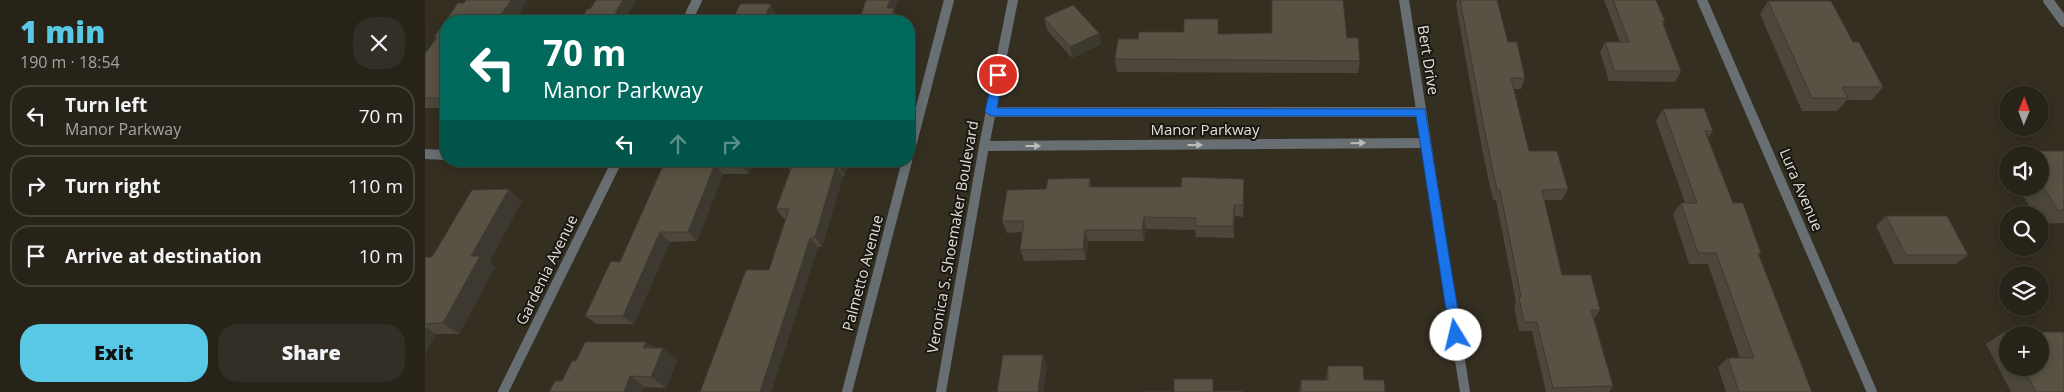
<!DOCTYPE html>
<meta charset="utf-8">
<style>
:root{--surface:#272319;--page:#332f26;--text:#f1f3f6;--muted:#a4a4a2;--line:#434038;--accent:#59c8e5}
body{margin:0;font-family:"Open Sans",sans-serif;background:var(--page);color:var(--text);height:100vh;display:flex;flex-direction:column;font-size:19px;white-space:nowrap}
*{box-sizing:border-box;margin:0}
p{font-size:16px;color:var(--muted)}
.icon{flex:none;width:28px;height:28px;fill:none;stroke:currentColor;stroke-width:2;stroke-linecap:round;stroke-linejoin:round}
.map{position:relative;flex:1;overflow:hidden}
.panel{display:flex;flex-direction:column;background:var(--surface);width:425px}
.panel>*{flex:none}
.hud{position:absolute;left:15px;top:15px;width:475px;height:152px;border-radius:20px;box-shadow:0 2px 12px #0003,0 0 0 1px var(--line);background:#00695c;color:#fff;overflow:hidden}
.needle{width:32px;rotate:1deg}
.tools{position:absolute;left:1574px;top:86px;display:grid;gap:10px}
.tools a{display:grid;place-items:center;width:50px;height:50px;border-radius:50%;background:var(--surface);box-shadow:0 2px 12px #0003,0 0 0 1px var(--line);font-size:25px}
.pin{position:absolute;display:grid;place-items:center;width:42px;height:42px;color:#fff;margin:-21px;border:2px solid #fff;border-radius:50%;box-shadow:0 1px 5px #0007}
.me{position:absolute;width:55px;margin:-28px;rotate:351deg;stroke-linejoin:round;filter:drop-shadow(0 0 4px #0008)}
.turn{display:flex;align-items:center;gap:18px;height:105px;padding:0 20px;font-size:22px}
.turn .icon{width:65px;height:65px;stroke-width:2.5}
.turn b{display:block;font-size:35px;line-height:42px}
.lanes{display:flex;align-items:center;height:48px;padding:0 20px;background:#0003;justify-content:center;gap:25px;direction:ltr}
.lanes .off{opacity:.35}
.round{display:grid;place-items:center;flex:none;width:52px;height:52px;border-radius:20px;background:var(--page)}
.overview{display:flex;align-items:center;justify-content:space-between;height:85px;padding:0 20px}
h1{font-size:30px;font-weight:800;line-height:38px;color:var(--accent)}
.button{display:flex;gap:10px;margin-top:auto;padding:10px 20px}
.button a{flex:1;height:58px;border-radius:20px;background:var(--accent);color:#111;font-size:20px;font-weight:800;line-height:58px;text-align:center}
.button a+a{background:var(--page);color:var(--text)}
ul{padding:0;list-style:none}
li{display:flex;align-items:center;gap:15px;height:62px;margin:0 10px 8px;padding:0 10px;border:2px solid var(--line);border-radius:20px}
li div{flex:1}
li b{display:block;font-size:19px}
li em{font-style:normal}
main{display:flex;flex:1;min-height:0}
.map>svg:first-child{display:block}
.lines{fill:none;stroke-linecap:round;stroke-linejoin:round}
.minor{stroke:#676f72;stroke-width:10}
.tertiary{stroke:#676f72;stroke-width:10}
.wall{fill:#4c473a;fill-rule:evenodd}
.shaded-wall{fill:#3e3930}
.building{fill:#585244;stroke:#3e3930}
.oneway{fill:#bdbdb8}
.route{fill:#1a73e8;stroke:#114b97}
.labels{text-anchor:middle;stroke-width:4;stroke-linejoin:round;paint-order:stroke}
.street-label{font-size:15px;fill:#e2dfd6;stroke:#191711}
</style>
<main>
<section class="panel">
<div class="overview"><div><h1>1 min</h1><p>190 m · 18:54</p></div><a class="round"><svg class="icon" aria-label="close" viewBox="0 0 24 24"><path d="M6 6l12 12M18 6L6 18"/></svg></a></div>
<ul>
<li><svg class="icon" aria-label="left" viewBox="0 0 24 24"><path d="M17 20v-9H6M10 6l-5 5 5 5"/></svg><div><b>Turn left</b><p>Manor Parkway</p></div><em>70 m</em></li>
<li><svg class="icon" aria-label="right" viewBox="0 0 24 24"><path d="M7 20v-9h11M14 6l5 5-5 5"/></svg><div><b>Turn right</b></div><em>110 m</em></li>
<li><svg class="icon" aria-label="arrive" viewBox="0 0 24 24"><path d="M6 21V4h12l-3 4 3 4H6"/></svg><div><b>Arrive at destination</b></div><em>10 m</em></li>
</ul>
<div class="button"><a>Exit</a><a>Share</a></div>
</section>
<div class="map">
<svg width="1639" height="392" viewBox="0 0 1639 392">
<rect width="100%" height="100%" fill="#342f21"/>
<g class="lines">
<g class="minor">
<polyline points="979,0 1040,392"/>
<polyline points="1277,0 1447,392"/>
<polyline points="1623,0 1639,22"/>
<polyline points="262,21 272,0"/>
<polyline points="566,112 996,112"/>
<polyline points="559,146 1001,143"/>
<polyline points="0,154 21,155"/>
<polyline points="484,154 524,0"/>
<polyline points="78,392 192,161"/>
<polyline points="422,392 482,161"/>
</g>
<polyline class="tertiary" points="516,392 559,146 588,0"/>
</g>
<g class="wall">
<polygon points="41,0 102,0 89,21 21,21 21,108 0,108 0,54 11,39 9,37 33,3 39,3"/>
<polygon points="1032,0 1072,0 1083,42 1100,78 1096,89 1089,89 1104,151 1143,189 1137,200 1119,200 1137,275 1175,310 1169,319 1188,386 1184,392 1121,392 1107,331 1094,331 1089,306 1091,302 1071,200 1068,200 1057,149 1031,5"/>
<polygon points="1179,0 1231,0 1240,21 1238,25 1256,71 1250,82 1184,81 1175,52 1180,42 1195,42"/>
<polygon points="1343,1 1428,42 1458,87 1447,100 1422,100 1412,111 1377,111 1335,14"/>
<polygon points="619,18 674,33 676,44 647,58 622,30"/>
<polygon points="759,32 794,34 922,38 935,61 933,73 692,72 690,59 713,39"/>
<polygon points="1238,109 1288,131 1283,138 1308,203 1336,253 1334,255 1387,392 1301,392 1293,367 1303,358 1315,358 1283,264 1264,264 1248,214 1256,203 1260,203 1231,121"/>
<polygon points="1595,151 1639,151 1639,223 1615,224 1615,215 1610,215 1593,188 1615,188 1615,155 1590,155"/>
<polygon points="240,161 329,161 323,174 298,174 272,241 245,242 209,324 172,324 160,316 195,262"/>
<polygon points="364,161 425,161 420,176 418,176 397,247 393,247 346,392 275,392 344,270 361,219 359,219 351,209 365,170 362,166"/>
<polygon points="1582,162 1582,169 1579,164"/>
<polygon points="665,178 667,187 819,191 818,217 810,216 809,238 771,237 770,230 721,229 719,241 663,241 661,260 599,261 595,250 597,232 582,233 577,221 621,189"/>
<polygon points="97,201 64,262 70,267 34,334 11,334 0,354 0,257 7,257"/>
<polygon points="1461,216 1543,255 1531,264 1469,264 1451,226"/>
<path d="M1579,332H1639V392H1586L1561,344ZM1582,335H1615V368H1582Z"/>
<polygon points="221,342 229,348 238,348 252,360 241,388 220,387 137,381 151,361"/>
<polygon points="903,366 939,380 960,392 874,392 876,380 901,380"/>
</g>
<g class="shaded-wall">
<polygon points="86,0 102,0 89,21 72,21"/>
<polygon points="198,0 211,0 199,21 186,21"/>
<polygon points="465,0 473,0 470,11 473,20 473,21 465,21 462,8"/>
<polygon points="346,4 352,15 350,21 338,21"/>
<polygon points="674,33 676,44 647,58 645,47"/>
<polygon points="21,91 21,101 17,98"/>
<polygon points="317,161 329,161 323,174 316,164"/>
<polygon points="416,161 425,161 420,176 414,166"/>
<polygon points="290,164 298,174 272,241 263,232"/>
<polygon points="411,166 418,176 397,247 390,237"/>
<polygon points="665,178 668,190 664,187"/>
<polygon points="84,189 97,201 64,262 70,267 34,334 18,323 46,256"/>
<polygon points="809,205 810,216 809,238 808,226"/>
<polygon points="719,217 721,229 719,241 717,230"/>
<polygon points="660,230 663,241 661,260 658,249"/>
<polygon points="235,232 245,242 209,324 198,316"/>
<polygon points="385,238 393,247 346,392 335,392"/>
<polygon points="0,327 11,334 0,354"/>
<polygon points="221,342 235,353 218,348"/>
<polygon points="238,348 252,360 241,388 226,377"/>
<polygon points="618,355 622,365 619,392 613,392"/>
<polygon points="205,376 220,387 218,392 199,392"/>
</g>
<g class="building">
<polygon points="41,0 86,0 72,21 21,21 21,91 17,98 0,98 0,54 12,37 9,37 33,3 39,3"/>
<polygon points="171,0 198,0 186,21 155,21 162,9 165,9"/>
<polygon points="441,0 465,0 462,8 469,8 465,21 434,21"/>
<polygon points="847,0 918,0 922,38 933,38 935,61 690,59 693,39 713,39 714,32 759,32 759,19 793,19 793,34 847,33"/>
<polygon points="1035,0 1072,0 1083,42 1092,42 1100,78 1086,78 1104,151 1132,151 1143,189 1117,190 1137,275 1166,275 1175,310 1166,310 1188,386 1128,388 1112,322 1099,322 1094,297 1096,297 1075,190 1072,190 1061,138"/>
<polygon points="1188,0 1231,0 1240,21 1237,21 1256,71 1189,71 1180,42 1204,42"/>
<polygon points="1343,1 1406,1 1428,42 1434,42 1458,87 1417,87 1423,98 1387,98"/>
<polygon points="315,4 346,4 338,21 307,21"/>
<polygon points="648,5 674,33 645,47 619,18"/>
<polygon points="1279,108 1288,131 1280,131 1308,203 1318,203 1336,253 1333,253 1387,392 1314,392 1303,358 1329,358 1291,253 1273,253 1256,203 1272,203 1238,109"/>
<polygon points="1595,151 1639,151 1639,210 1633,210 1615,182 1615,155 1598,155"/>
<polygon points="240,161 317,161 316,164 290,164 263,232 235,232 198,316 160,316 186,261 195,262"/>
<polygon points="364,161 416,161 414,166 411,166 390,237 385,238 335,392 275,392 321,270 344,270 364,209 351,209 367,166 362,166"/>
<polygon points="757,177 819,179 818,205 809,205 808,226 770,226 771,218 719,217 717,230 660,230 658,249 595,250 599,221 577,221 582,190 621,189 623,179 665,178 664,187 756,187"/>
<polygon points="84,189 46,256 55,256 18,323 0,324 0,257 7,257 47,190"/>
<polygon points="1461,216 1522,216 1543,255 1481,255"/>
<polygon points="1579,332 1639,332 1639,392 1611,392 1598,368 1615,368 1615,335 1582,335 1582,340"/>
<polygon points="160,342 221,342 218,348 238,348 226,377 205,376 199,392 124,392 130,381 137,381 147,361 151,361"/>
<polygon points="578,355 618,355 613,392 572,392"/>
<polygon points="903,366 938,366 939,380 959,380 960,392 876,392 876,380 903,380"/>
<polygon points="749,379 788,379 788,391 817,391 817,392 714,392 749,392"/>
</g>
<defs><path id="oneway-solid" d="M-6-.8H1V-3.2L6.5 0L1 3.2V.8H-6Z" transform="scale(1.25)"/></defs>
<g class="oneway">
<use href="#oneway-solid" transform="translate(933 143) rotate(-1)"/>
<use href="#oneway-solid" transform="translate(770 145)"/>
<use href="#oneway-solid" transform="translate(608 146)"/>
</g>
<polygon class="route" points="573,71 578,75 572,108 1000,109 1037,335 1035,339 1031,340 1026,339 1025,335 991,116 566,116 560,112 568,75"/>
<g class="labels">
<g class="street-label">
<text transform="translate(1003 60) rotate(81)" y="5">Bert Drive</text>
<text x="780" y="135">Manor Parkway</text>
<text transform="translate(1376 190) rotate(67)" y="5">Lura Avenue</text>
<text transform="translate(528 237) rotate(-80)" y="5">Veronica S. Shoemaker Boulevard</text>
<text transform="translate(122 270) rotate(-64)" y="5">Gardenia Avenue</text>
<text transform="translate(438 273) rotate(-75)" y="5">Palmetto Avenue</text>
</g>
</g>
</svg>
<div class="tools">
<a><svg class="needle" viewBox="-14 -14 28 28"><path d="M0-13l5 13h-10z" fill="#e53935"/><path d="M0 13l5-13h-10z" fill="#a4a4a2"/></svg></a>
<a><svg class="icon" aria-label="sound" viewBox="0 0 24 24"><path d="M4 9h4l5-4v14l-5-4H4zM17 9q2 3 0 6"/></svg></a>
<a><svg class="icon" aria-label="search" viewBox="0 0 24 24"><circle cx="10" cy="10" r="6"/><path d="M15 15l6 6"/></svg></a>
<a><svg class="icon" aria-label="layers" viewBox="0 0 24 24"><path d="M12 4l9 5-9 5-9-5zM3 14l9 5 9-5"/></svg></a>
<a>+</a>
</div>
<div class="pin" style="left:573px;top:75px;background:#d93025"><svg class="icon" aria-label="arrive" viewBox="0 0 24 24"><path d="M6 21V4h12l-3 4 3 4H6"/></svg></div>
<svg class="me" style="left:1031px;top:335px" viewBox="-20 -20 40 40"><circle r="19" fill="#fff"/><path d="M0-13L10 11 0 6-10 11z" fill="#1a73e8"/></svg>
<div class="hud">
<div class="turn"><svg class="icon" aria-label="left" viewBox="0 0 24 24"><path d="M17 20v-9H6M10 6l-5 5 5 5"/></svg><div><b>70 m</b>Manor Parkway</div></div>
<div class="lanes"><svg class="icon" aria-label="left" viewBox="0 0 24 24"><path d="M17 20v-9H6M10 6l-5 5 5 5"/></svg><svg class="icon off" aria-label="ahead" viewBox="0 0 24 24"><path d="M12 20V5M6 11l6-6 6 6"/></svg><svg class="icon off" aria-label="right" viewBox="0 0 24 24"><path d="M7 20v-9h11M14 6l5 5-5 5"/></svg></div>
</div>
</div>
</main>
